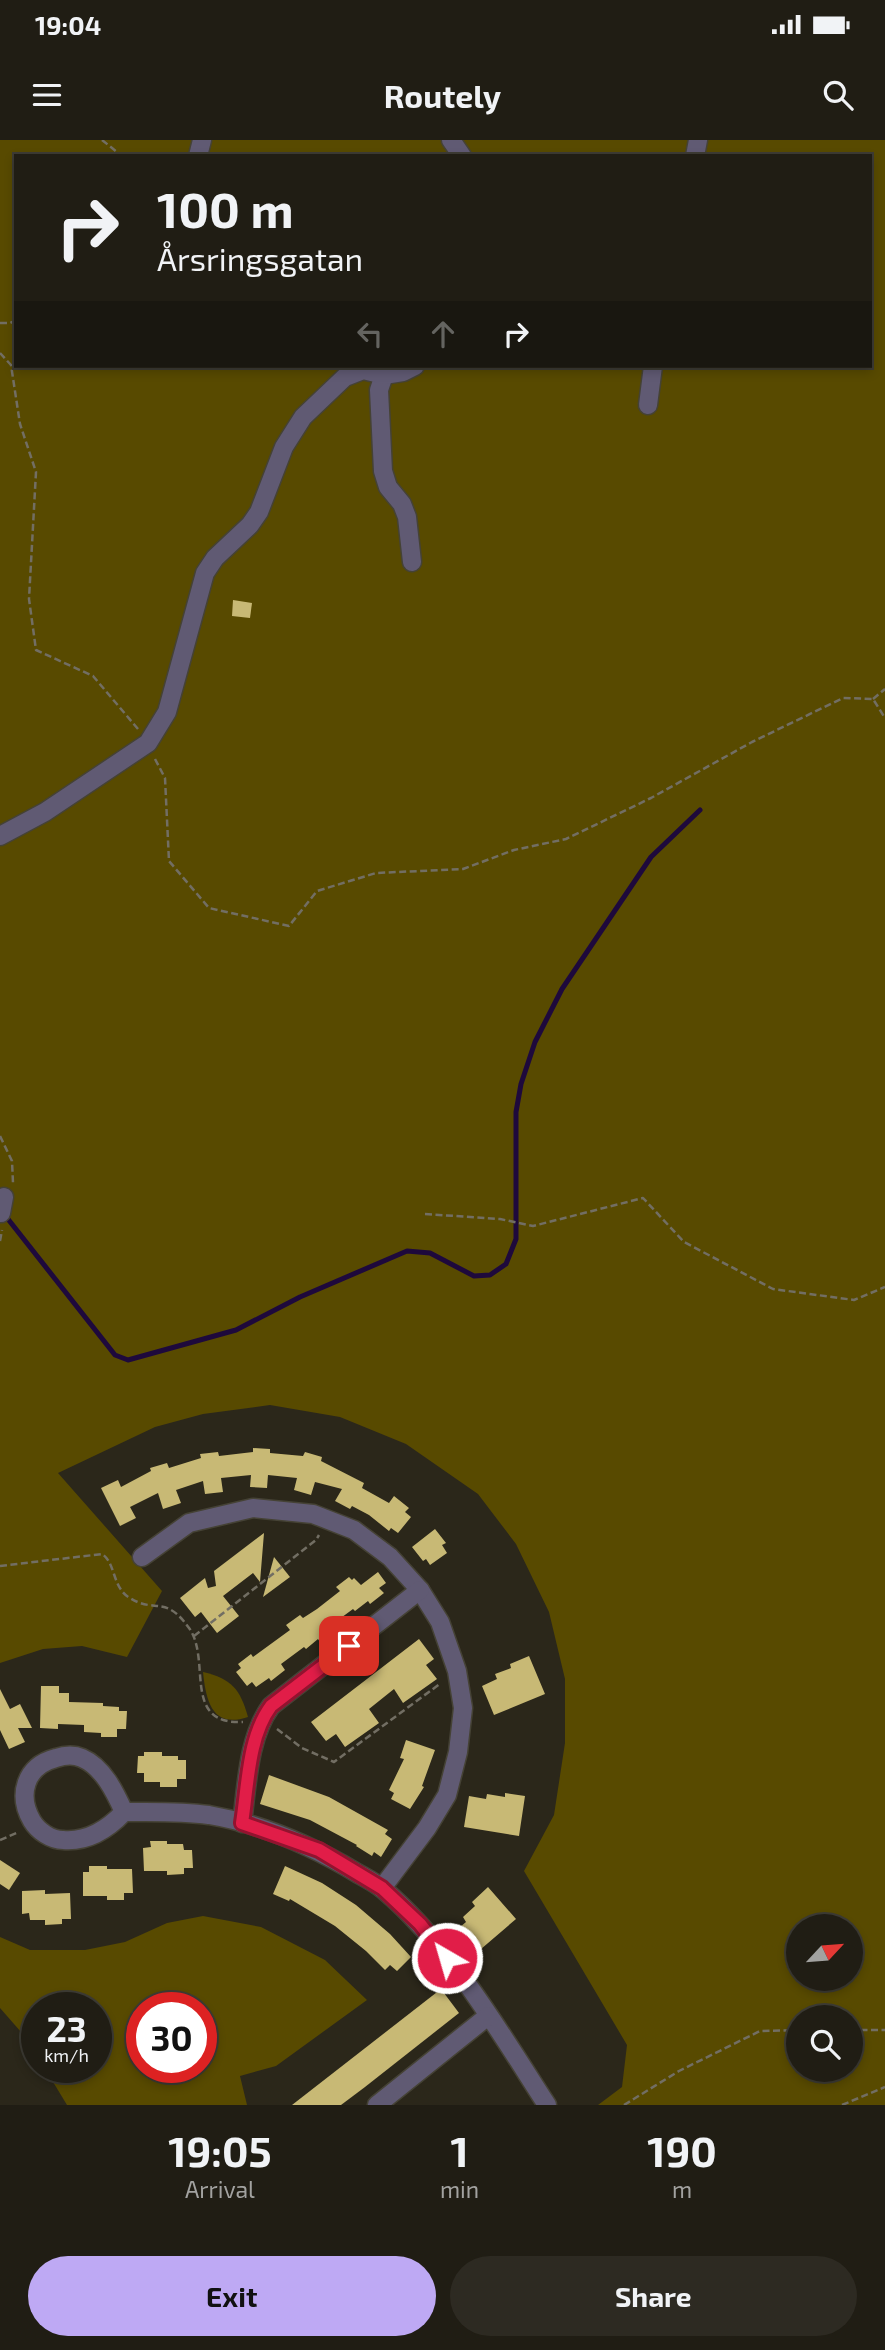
<!DOCTYPE html>
<meta charset="utf-8">
<style>
:root{--surface:#201d14;--page:#2d2a22;--text:#f1f3f6;--muted:#a2a2a0;--line:#3d3b34;--accent:#bea9f4}
body{margin:0;font-family:"Exo 2",sans-serif;background:var(--page);color:var(--text);height:100vh;display:flex;flex-direction:column;font-size:26px;white-space:nowrap}
*{box-sizing:border-box;margin:0}
p{font-size:23px;color:var(--muted)}
.icon{flex:none;width:38px;height:38px;fill:none;stroke:currentColor;stroke-width:2;stroke-linecap:round;stroke-linejoin:round}
.map{position:relative;height:1965px;overflow:hidden}
.side{display:flex;flex-direction:column;background:var(--surface);flex:1}
.side>*{flex:none}
.banner{position:absolute;left:14px;top:14px;width:858px;height:214px;border-radius:0px;box-shadow:0 4px 10px #0003,0 0 0 2px var(--line);background:#201d14;color:var(--text);overflow:hidden}
.needle{width:46px;rotate:64deg}
.controls{position:absolute;left:786px;top:1774px;display:grid;gap:14px}
.controls a{display:grid;place-items:center;width:77px;height:77px;border-radius:50%;background:var(--surface);box-shadow:0 4px 10px #0003,0 0 0 2px var(--line);font-size:35px}
.speed{position:absolute;left:21px;top:1852px;display:flex;gap:14px;font-size:35px;font-weight:700;text-align:center}
.speed>*{display:grid;place-content:center;width:91px;height:91px;border-radius:50%;background:var(--surface);box-shadow:0 4px 10px #0003,0 0 0 2px var(--line);line-height:1}
.speed small{font-size:18px;font-weight:400}
.speed .limit{border:10px solid #d22;background:#fff;color:#111}
.pin{position:absolute;display:grid;place-items:center;width:60px;height:60px;color:#fff;margin:-30px;border-radius:14px;box-shadow:0 4px 10px #0006}
.me{position:absolute;width:77px;margin:-38px;rotate:322deg;stroke-linejoin:round;filter:drop-shadow(0 0 5px #0008)}
.turn{display:flex;align-items:center;gap:24px;height:147px;padding:0 28px;font-size:32px}
.turn .icon{width:91px;height:91px;stroke-width:2.5}
.turn b{display:block;font-size:49px;line-height:60px}
.lanes{display:flex;align-items:center;height:66px;padding:0 28px;background:#0003;justify-content:center;gap:35px;direction:ltr}
.lanes .off{opacity:.35}
.eta{display:flex;justify-content:space-evenly;align-items:center;height:119px;text-align:center}
.eta b{font-size:42px;font-weight:700;line-height:49px}
.action{display:flex;gap:14px;margin-top:auto;padding:14px 28px}
.action a{flex:1;height:80px;border-radius:42px;background:var(--accent);color:#111;font-size:28px;font-weight:700;line-height:80px;text-align:center}
.action a+a{background:var(--page);color:var(--text)}
.status{display:flex;justify-content:space-between;align-items:center;height:49px;padding:0 35px;background:var(--surface);direction:ltr}
.status svg{height:19px;fill:currentColor}
header{display:flex;justify-content:space-between;align-items:center;height:91px;padding:0 28px;background:var(--surface);font-size:32px;font-weight:700}
.map>svg:first-child{display:block}
.green{fill:#584a00;fill-rule:evenodd}
.lines{fill:none;stroke-linecap:round;stroke-linejoin:round}
.stream{stroke:#1e093c;stroke-width:5}
.building{fill:#c8b975}
.minor-casing{stroke:#454235;stroke-width:21}
.path{stroke:#726e63;stroke-width:2.5;stroke-dasharray:7 3.5;stroke-linecap:butt}
.minor{stroke:#605a73;stroke-width:18}
.route-casing{stroke:#92132f;stroke-width:18}
.route{stroke:#e11d48;stroke-width:12}
</style>
<div class="status"><b>19:04</b><svg viewBox="0 0 49 12"><path d="M0 12V9h3v3zM5 12V6h3v6zM10 12V3h3v9zM15 12V0h3v12zM26 1h20v11H26zM47 4h2v5h-2z"/></svg></div>
<header><svg class="icon" aria-label="menu" viewBox="0 0 24 24"><path d="M4 6h16M4 12h16M4 18h16"/></svg>Routely<svg class="icon" aria-label="search" viewBox="0 0 24 24"><circle cx="10" cy="10" r="6"/><path d="M15 15l6 6"/></svg></header>
<div class="map">
<svg width="885" height="1965" viewBox="0 0 885 1965">
<rect width="100%" height="100%" fill="#2b271a"/>
<g class="green">
<path d="M0,0H885V1965H598L622,1947L627,1905L524,1731L554,1675L565,1603V1539L549,1472L516,1404L478,1354L406,1304L340,1277L270,1265L203,1274L155,1287L58,1333L162,1451L127,1517L82,1506L43,1509L0,1523ZM16,16H870V226H16ZM798,1787H850V1839H798ZM798,1878H850V1930H798Z"/>
<path d="M203,1532C232,1539 240,1549 248,1577C212,1589 206,1561 203,1532Z"/>
<path d="M203,1776L261,1787L325,1820L367,1860L276,1926L240,1936L247,1965H67L44,1927H96V1867H37V1915L28,1900L0,1868V1797L30,1810H85L125,1802L167,1783ZM201,1867V1927H142V1867Z"/>
</g>
<g class="lines">
<polyline class="stream" points="4,1074 115,1215 128,1220 236,1190 300,1157 407,1111 430,1113 474,1136 490,1135 506,1124 516,1099 516,972 521,944 535,902 562,849 651,717 700,670"/>
</g>
<g class="building">
<polygon points="233,460 252,463 250,478 232,476"/>
<polygon points="253,1308 270,1309 270,1313 303,1316 305,1312 322,1317 321,1321 364,1343 362,1348 389,1363 394,1356 409,1368 405,1372 411,1377 398,1393 391,1388 389,1391 369,1375 352,1366 350,1369 335,1361 342,1349 315,1342 311,1355 294,1350 297,1338 268,1335 267,1348 250,1347 251,1335 221,1338 223,1352 205,1354 203,1341 176,1350 181,1363 163,1369 158,1353 130,1367 136,1378 120,1386 101,1348 118,1340 121,1347 151,1331 150,1328 167,1323 169,1328 201,1318 200,1314 218,1312 219,1316 253,1312"/>
<polygon points="435,1389 446,1403 442,1405 447,1413 430,1425 426,1419 423,1421 412,1407"/>
<polygon points="264,1393 260,1442 253,1433 223,1456 239,1476 217,1493 201,1472 195,1477 180,1458 205,1438 208,1448 216,1446 214,1431"/>
<polygon points="274,1417 290,1437 263,1457"/>
<polygon points="378,1432 386,1443 379,1448 384,1453 370,1464 368,1461 355,1471 353,1469 330,1486 334,1491 320,1502 318,1499 306,1509 304,1507 281,1524 285,1530 271,1541 269,1538 256,1547 252,1542 247,1546 236,1532 241,1528 238,1524 251,1514 253,1517 290,1490 286,1485 300,1475 303,1478 317,1469 340,1451 336,1447 349,1437 352,1440 354,1438 361,1445"/>
<polygon points="419,1499 434,1519 426,1525 437,1539 403,1563 394,1549 369,1569 379,1583 345,1607 336,1594 326,1601 311,1582"/>
<polygon points="529,1516 545,1554 494,1575 482,1546 497,1539 495,1534 511,1528 510,1524"/>
<polygon points="41,1546 59,1546 59,1553 69,1553 69,1562 103,1563 103,1566 119,1567 119,1571 127,1571 126,1589 117,1589 117,1597 101,1597 101,1593 84,1592 84,1585 58,1584 58,1589 40,1588"/>
<polygon points="0,1549 10,1569 20,1564 32,1588 18,1588 25,1602 9,1609 0,1590"/>
<polygon points="406,1600 435,1610 422,1646 424,1647 410,1669 391,1659 394,1653 389,1650 404,1619 400,1618"/>
<polygon points="144,1612 162,1612 162,1616 178,1616 178,1620 186,1620 186,1639 177,1639 177,1647 160,1647 160,1642 144,1642 144,1633 137,1633 138,1616 144,1616"/>
<polygon points="269,1635 329,1657 388,1690 385,1694 392,1699 381,1717 374,1712 372,1716 356,1706 357,1705 310,1680 260,1664"/>
<polygon points="505,1653 525,1656 519,1696 464,1687 469,1656 486,1659 487,1654 505,1657"/>
<polygon points="150,1701 167,1701 167,1704 183,1704 184,1710 192,1710 193,1728 184,1728 184,1734 167,1735 167,1731 144,1731 143,1708 151,1707"/>
<polygon points="0,1720 20,1733 9,1750 0,1744"/>
<polygon points="89,1726 107,1726 107,1729 132,1729 133,1753 124,1753 124,1760 107,1760 107,1756 83,1756 83,1732 89,1732"/>
<polygon points="285,1726 322,1743 356,1765 390,1794 411,1817 397,1831 390,1825 385,1830 366,1811 335,1786 290,1759 289,1761 273,1754"/>
<polygon points="488,1747 516,1779 474,1815 454,1792 466,1782 463,1777 475,1766 472,1762"/>
<polygon points="45,1750 45,1754 70,1753 71,1779 62,1779 62,1784 45,1785 45,1780 30,1780 29,1773 22,1774 22,1751"/>
<polygon points="441,1849 459,1873 365,1947 341,1965 292,1965"/>
</g>
<g class="lines">
<g class="minor-casing">
<g id="minor">
<polyline points="451,0 462,16"/>
<polyline points="198,16 202,0"/>
<polyline points="695,16 698,0"/>
<polyline points="384,235 379,250 383,331 388,347 402,364 407,377 412,422"/>
<polyline points="648,265 653,226"/>
<polyline points="0,696 45,672 148,603 167,572 205,433 215,418 250,385 259,372 284,307 303,277 345,237 363,230 384,235 403,232 415,226"/>
<polyline points="1,1073 4,1057"/>
<polyline points="142,1417 189,1383 253,1368 313,1374 354,1390 390,1417 420,1450 440,1482 457,1531 463,1568 458,1612 447,1655 427,1688 382,1748"/>
<path d="M124,1672C115,1652 103,1627 82,1618C73,1614 65,1615 56,1618C25,1626 17,1655 32,1681C38,1691 51,1700 63,1700C87,1702 108,1689 124,1672C152,1672 181,1671 209,1675C262,1684 312,1706 357,1733C366,1738 376,1743 384,1750C449,1805 501,1894 547,1965"/>
<path d="M242,1683C247,1645 248,1597 271,1566L420,1450"/>
<polyline points="377,1965 488,1876"/>
</g>
</g>
<g class="path">
<polyline points="102,0 122,16"/>
<polyline points="0,183 10,183 16,180"/>
<polyline points="0,213 11,225 20,284 36,332 29,459 36,510 93,536 138,589"/>
<polyline points="873,559 885,549"/>
<polyline points="155,619 165,638 169,721 209,768 289,786 317,751 376,733 463,729 514,710 566,699 651,658 752,602 843,558 873,559 885,578"/>
<polyline points="0,996 12,1021 13,1043"/>
<polyline points="425,1074 500,1079 533,1086 643,1058 684,1102 773,1149 854,1160 885,1147"/>
<polyline points="0,1101 2,1090"/>
<path d="M0,1426L102,1414C116,1423 112,1448 130,1458C155,1474 165,1454 189,1488C212,1520 181,1585 243,1582"/>
<polyline points="194,1496 316,1400 319,1395"/>
<polyline points="277,1589 302,1608 334,1622 441,1543"/>
<polyline points="0,1700 19,1692"/>
<polyline points="850,1890 885,1890"/>
<polyline points="624,1965 679,1931 760,1891 798,1890"/>
<polyline points="842,1965 885,1947"/>
</g>
<use href="#minor" class="minor"/>
</g>
<g class="lines">
<g class="route-casing">
<path id="route" d="M349,1506L271,1566C248,1597 248,1645 242,1683L319,1710L382,1748L420,1784L447,1818"/>
</g>
<use href="#route" class="route"/>
</g>
</svg>
<div class="controls">
<a><svg class="needle" viewBox="-14 -14 28 28"><path d="M0-13l5 13h-10z" fill="#e53935"/><path d="M0 13l5-13h-10z" fill="#a2a2a0"/></svg></a>
<a><svg class="icon" aria-label="search" viewBox="0 0 24 24"><circle cx="10" cy="10" r="6"/><path d="M15 15l6 6"/></svg></a>
</div>
<div class="speed"><div>23<small>km/h</small></div><div class="limit">30</div></div>
<div class="pin" style="left:349px;top:1506px;background:#d93025"><svg class="icon" aria-label="arrive" viewBox="0 0 24 24"><path d="M6 21V4h12l-3 4 3 4H6"/></svg></div>
<svg class="me" style="left:447px;top:1818px" viewBox="-20 -20 40 40"><circle r="17" fill="#e11d48" stroke="#fff" stroke-width="3"/><path d="M0-11L8 9 0 5-8 9z" fill="#fff"/></svg>
<div class="banner">
<div class="turn"><svg class="icon" aria-label="right" viewBox="0 0 24 24"><path d="M7 20v-9h11M14 6l5 5-5 5"/></svg><div><b>100 m</b>Årsringsgatan</div></div>
<div class="lanes"><svg class="icon off" aria-label="left" viewBox="0 0 24 24"><path d="M17 20v-9H6M10 6l-5 5 5 5"/></svg><svg class="icon off" aria-label="ahead" viewBox="0 0 24 24"><path d="M12 20V5M6 11l6-6 6 6"/></svg><svg class="icon" aria-label="right" viewBox="0 0 24 24"><path d="M7 20v-9h11M14 6l5 5-5 5"/></svg></div>
</div>
</div>
<section class="side">
<div class="eta">
<div><b>19:05</b><p>Arrival</p></div>
<div><b>1</b><p>min</p></div>
<div><b>190</b><p>m</p></div>
</div>
<div class="action"><a>Exit</a><a>Share</a></div>
</section>
